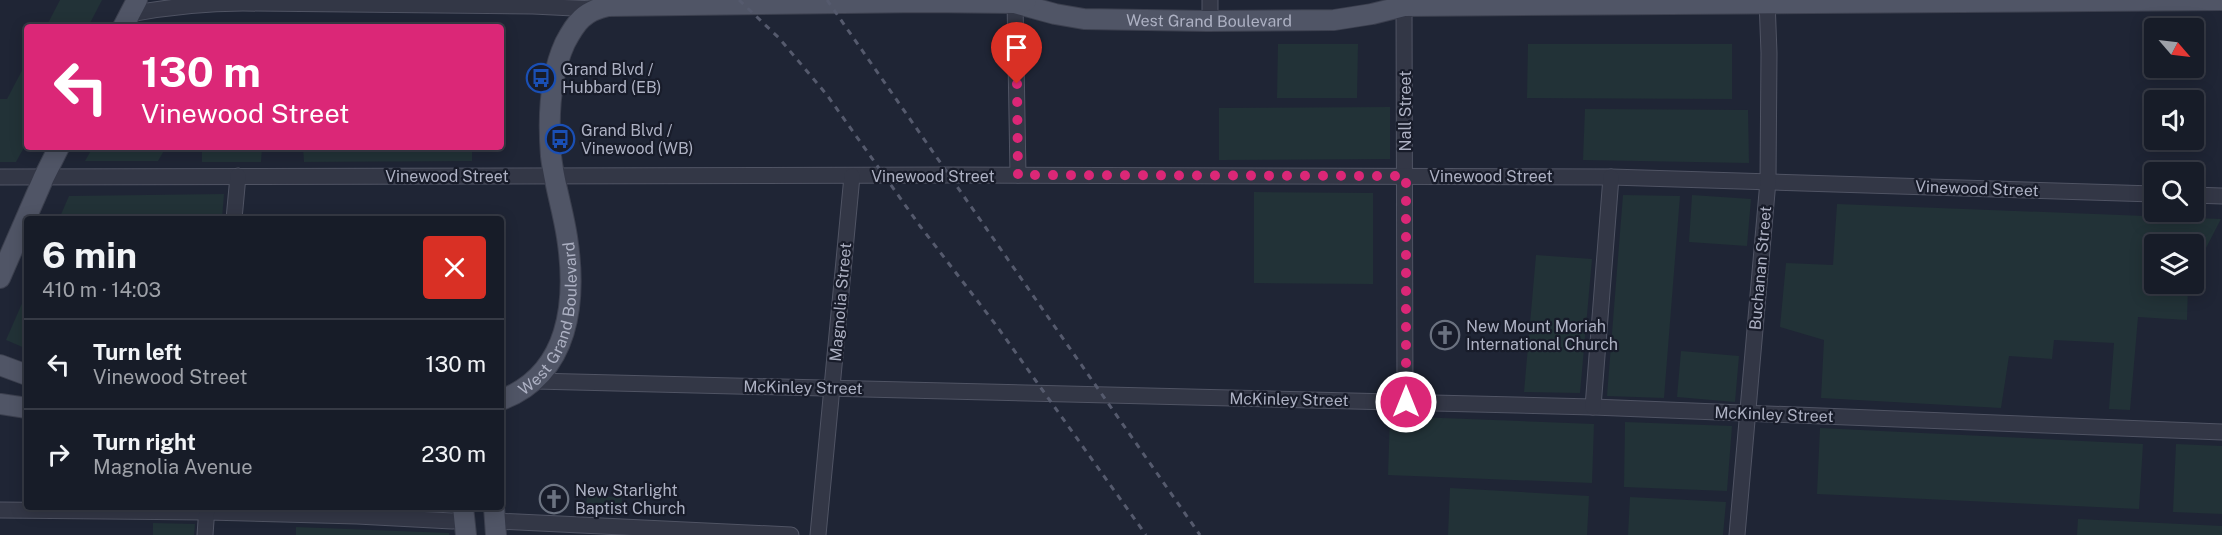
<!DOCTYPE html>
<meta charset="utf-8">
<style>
:root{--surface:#171c28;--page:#202530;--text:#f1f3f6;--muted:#9ea1a8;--line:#363a45}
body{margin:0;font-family:"Public Sans",sans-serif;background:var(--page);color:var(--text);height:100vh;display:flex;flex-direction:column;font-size:22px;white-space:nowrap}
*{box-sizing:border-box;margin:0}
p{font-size:20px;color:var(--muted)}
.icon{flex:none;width:33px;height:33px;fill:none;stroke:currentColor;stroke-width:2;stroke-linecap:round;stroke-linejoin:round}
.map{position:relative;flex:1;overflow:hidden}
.sheet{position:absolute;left:24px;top:216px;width:480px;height:294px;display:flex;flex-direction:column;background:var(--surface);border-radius:6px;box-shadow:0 3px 15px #0003,0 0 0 2px var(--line)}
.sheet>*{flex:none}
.banner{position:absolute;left:24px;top:24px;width:480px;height:126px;border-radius:6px;box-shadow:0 3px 15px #0003,0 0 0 2px var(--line);background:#db2777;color:#fff;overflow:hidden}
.needle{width:39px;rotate:118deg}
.fabs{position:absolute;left:2144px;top:18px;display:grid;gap:12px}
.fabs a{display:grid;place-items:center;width:60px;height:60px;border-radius:6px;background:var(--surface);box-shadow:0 3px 15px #0003,0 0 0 2px var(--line);font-size:30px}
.pin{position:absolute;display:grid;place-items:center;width:51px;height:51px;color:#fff;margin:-62px -26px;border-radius:50% 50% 50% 0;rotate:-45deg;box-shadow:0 0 6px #0007}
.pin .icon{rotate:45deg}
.me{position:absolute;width:66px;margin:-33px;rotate:0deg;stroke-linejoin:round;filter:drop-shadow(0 0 4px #0008)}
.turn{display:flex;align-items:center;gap:21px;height:126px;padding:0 18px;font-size:27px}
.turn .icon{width:78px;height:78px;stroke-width:2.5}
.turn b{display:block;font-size:42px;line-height:51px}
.round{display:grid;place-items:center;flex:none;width:63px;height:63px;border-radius:6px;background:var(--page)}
.headline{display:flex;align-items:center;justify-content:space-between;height:102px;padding:0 18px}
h1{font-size:36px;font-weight:700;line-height:45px}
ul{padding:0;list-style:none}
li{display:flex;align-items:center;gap:18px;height:90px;padding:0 18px;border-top:2px solid var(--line)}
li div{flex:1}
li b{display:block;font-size:22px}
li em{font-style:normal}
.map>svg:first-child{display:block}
.green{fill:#223237}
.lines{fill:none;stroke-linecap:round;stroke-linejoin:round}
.minor-casing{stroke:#505464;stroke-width:17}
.major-casing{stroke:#3c404f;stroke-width:22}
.minor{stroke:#333746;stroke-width:15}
.major{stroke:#505566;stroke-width:20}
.rail{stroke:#555a6d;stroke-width:3;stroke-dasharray:6 6;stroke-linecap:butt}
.route{stroke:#db2777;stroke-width:10;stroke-dasharray:0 18}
.labels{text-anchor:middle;stroke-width:4.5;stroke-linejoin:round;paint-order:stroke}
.street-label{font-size:16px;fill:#adb1c3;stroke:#181c2a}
.poi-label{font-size:16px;fill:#adb1c3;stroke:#181c2a;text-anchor:start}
</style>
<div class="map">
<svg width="2222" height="535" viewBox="0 0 2222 535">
<rect width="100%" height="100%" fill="#1f2535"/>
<g class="green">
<polygon points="60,0 102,0 88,27 46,27"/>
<polygon points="333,23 333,27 270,27 270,24"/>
<polygon points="1278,44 1358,44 1357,98 1277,98"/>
<polygon points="1528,44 1732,44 1732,99 1527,98"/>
<polygon points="27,61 27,142 16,162 0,162 0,99 7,99"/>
<polygon points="1390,107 1390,159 1219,160 1219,108"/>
<polygon points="1585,109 1748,110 1749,163 1583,160"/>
<polygon points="93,147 166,147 158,161 85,161"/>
<polygon points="202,147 262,147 261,162 202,162"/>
<polygon points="303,147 472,147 472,161 304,162"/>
<polygon points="1254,192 1373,193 1373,284 1254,283"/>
<polygon points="224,194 222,219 59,219 69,196"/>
<polygon points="1623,195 1680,196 1664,398 1607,396"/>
<polygon points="1692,195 1751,199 1747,246 1689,242"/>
<polygon points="1837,204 2221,219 2193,273 2193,244 2154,244 2154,284 2188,284 2187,320 2138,317 2130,410 2109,409 2114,343 2054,340 2052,359 2009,356 2001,408 1821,398 1824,340 1780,327 1786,263 1833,265"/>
<polygon points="1536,255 1592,259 1580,393 1524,392"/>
<polygon points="27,292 27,349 6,340"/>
<polygon points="1681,351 1739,356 1735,402 1677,397"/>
<polygon points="1390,416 1594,424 1592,483 1388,475"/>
<polygon points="1625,422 1732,426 1727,491 1624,487"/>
<polygon points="1820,428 2143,444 2139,509 1817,494"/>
<polygon points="2176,444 2222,446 2222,514 2173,512"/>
<polygon points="1450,488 1589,496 1587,535 1448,535"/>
<polygon points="587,496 622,497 621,515 586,513"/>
<polygon points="1630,497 1726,502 1723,535 1628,535"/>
<polygon points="2078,519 2222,526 2222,535 2077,535"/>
<polygon points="153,523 195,524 194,535 153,535"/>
<polygon points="296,527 449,533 449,535 296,535"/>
</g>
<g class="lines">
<g class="minor-casing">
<g id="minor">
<polyline points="1015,0 1018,175"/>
<polyline points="1210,0 1210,21"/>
<polyline points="1404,0 1405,402"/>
<path d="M130,14C168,7 205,3 243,3L533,6L594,9"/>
<polyline points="0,177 950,175 1611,177 2154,194"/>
<polyline points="2193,195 2222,196"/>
<polyline points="234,219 238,176"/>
<polyline points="535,381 1593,407 2222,432"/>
<polyline points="1593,407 1611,177"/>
<polyline points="0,510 207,512 357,516 452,521 465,520"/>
<polyline points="495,521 791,535"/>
<polyline points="205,535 207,507"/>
<polyline points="818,535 852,176"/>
<polyline points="1737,535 1768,181 1769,53 1767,0"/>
</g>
</g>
<g class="major-casing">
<g id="major">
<path id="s1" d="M1015,3L1055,14L1084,19L1207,21L1334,20L1372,14L1404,6L2222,0"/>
<polyline points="123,27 137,0"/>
<polyline points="0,278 44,177 59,147"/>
<polyline points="0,365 27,375"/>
<path id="s2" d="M501,400C570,374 577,301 567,237C563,210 554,183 551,156C548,119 549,78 565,43C576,22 584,11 608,6L924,2L1015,3L1026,1"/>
<polyline points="0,404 27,408"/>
<polyline points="463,507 466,535"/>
<polyline points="494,507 496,535"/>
</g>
</g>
<use href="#minor" class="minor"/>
<use href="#major" class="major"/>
<g class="rail">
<polyline points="739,0 779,38 827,95 920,226 996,325 1146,535"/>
<polyline points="827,0 1200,535"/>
</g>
</g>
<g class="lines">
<polyline class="route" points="1017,84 1018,175 1406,176 1406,402"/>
</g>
<defs>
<g id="bus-ring" transform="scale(1.5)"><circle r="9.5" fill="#181c2a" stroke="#1a4fb4" stroke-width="1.5"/><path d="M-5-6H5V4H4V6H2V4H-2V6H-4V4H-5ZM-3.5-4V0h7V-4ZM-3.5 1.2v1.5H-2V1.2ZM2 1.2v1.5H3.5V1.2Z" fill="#1a4fb4"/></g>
<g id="church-ring" transform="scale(1.5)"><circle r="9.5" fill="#181c2a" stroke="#6b7280" stroke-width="1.5"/><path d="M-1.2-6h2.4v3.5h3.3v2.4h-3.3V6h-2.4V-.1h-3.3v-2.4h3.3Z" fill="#6b7280"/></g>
</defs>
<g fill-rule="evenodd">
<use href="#bus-ring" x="541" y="78"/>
<use href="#bus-ring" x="560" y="139"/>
<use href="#church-ring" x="1445" y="335"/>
<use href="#church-ring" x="554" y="499"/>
</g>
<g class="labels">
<g class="street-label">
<text dy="6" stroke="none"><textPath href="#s1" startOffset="196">West Grand Boulevard</textPath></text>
<text transform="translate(1405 111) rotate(-90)" y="6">Nall Street</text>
<text x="447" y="182">Vinewood Street</text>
<text x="933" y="182">Vinewood Street</text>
<text x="1491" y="182">Vinewood Street</text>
<text transform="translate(1977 188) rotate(2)" y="6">Vinewood Street</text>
<text transform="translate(1760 268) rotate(-85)" y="6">Buchanan Street</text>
<text transform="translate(840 302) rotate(-85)" y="6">Magnolia Street</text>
<text dy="6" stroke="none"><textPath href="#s2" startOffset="104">West Grand Boulevard</textPath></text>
<text transform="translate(803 387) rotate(1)" y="6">McKinley Street</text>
<text transform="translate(1289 399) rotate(1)" y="6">McKinley Street</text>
<text transform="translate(1774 414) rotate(2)" y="6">McKinley Street</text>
</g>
<g class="poi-label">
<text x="562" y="75">Grand Blvd /<tspan x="562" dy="18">Hubbard (EB)</tspan></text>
<text x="581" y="136">Grand Blvd /<tspan x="581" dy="18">Vinewood (WB)</tspan></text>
<text x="1466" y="332">New Mount Moriah<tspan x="1466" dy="18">International Church</tspan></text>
<text x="575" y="496">New Starlight<tspan x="575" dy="18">Baptist Church</tspan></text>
</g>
</g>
</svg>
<div class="fabs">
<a><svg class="needle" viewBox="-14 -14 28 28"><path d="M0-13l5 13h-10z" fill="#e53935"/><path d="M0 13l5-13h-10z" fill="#9ea1a8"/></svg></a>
<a><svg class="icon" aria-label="sound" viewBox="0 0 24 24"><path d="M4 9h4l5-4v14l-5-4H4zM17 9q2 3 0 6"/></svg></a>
<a><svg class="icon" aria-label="search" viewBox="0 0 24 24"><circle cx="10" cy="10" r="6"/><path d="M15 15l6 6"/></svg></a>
<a><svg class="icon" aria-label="layers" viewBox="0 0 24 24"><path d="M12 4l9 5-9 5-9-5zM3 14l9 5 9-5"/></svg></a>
</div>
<div class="pin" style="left:1017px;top:84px;background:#d93025"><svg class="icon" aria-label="arrive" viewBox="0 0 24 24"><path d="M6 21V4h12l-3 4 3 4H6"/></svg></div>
<svg class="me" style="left:1406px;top:402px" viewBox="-20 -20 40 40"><circle r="17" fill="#db2777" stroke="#fff" stroke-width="3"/><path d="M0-11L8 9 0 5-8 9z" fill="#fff"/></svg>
<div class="banner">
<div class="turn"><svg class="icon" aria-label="left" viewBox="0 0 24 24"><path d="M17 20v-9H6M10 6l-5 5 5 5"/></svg><div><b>130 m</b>Vinewood Street</div></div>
</div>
<section class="sheet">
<div class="headline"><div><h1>6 min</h1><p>410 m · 14:03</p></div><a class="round" style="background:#d93025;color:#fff"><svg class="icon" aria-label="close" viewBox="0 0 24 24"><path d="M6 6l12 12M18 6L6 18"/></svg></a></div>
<ul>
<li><svg class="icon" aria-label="left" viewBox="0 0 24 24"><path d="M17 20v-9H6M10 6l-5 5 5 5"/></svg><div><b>Turn left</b><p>Vinewood Street</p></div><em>130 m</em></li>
<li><svg class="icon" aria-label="right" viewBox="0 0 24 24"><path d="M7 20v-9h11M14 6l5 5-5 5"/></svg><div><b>Turn right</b><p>Magnolia Avenue</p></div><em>230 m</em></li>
</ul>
</section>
</div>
